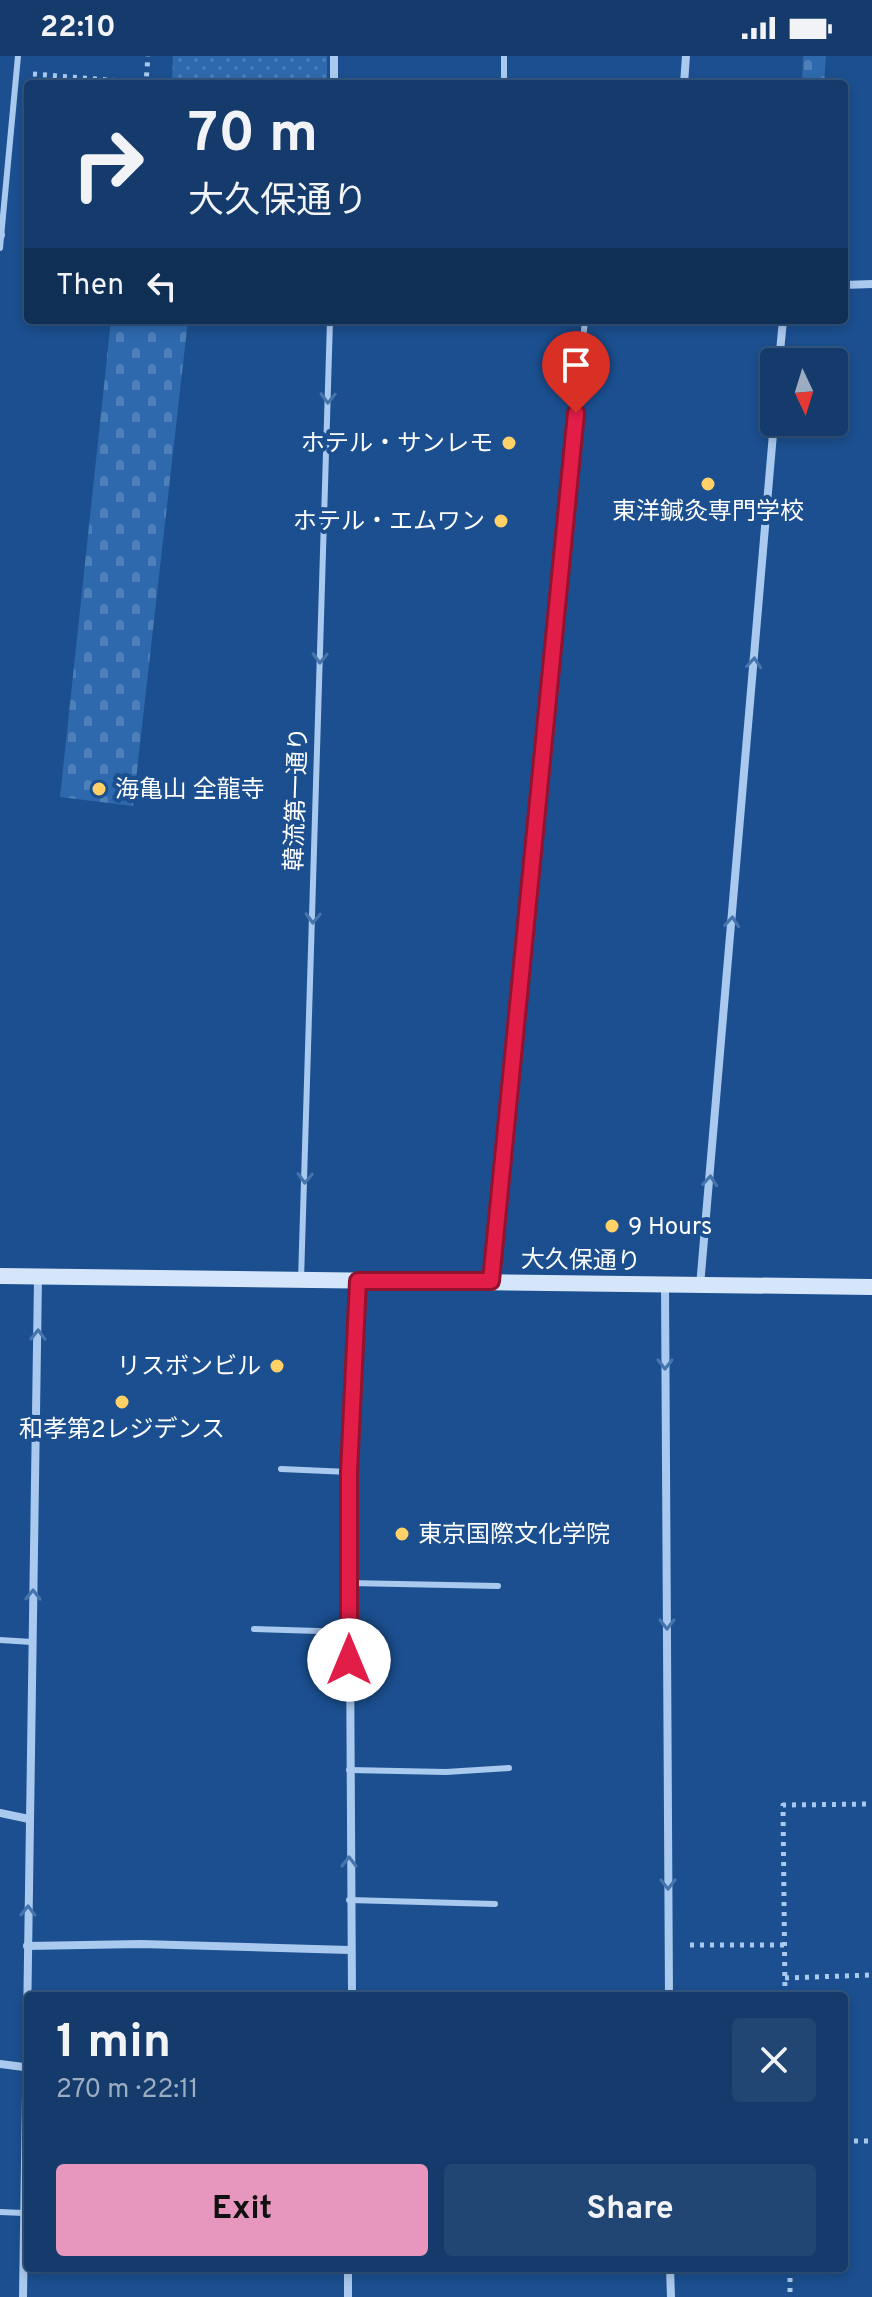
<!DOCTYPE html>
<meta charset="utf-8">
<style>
:root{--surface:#143b6b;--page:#214673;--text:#f1f3f6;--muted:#9dadc1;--line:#33557e;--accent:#e797bd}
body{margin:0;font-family:Overpass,"Noto Sans JP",sans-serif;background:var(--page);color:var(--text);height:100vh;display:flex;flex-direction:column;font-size:30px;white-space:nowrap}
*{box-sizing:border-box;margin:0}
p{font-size:26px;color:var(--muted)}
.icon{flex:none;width:44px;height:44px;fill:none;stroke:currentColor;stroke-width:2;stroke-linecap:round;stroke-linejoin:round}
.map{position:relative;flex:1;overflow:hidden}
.details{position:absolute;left:24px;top:1936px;width:824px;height:280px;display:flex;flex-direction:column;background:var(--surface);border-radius:8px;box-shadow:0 4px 12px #0003,0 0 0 2px var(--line)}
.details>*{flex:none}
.guide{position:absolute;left:24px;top:24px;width:824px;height:244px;border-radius:8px;box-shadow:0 4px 12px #0003,0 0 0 2px var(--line);background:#143b6b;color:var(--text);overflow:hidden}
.needle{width:52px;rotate:176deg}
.controls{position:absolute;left:760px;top:292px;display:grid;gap:16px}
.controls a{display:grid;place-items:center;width:88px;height:88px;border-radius:8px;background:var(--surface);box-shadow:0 4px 12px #0003,0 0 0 2px var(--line);font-size:40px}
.pin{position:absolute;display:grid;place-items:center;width:68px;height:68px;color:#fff;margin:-82px -34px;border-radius:50% 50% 50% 0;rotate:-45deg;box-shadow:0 0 8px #0007}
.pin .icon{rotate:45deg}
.me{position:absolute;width:88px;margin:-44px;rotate:0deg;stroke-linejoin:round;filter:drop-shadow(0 0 6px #0008)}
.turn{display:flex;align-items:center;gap:28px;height:168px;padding:0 32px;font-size:36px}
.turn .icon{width:104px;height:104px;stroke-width:2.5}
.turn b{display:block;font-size:56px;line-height:68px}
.then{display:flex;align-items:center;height:76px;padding:0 32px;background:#0003;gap:16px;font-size:30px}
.round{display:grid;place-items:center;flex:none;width:84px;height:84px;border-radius:8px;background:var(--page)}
.head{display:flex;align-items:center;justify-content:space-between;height:136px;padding:0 32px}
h1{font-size:48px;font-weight:700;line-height:60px}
.primary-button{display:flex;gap:16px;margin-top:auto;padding:16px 32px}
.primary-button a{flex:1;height:92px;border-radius:8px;background:var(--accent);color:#111;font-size:32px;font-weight:700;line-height:92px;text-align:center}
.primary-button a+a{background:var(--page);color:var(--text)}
.status{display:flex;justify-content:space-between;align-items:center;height:56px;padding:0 40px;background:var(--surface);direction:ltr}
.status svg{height:22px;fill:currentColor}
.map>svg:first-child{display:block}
.cemetery{fill:url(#cemetery-stones)}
.park{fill:url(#park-dots)}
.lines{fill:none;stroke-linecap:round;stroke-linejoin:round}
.path{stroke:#a9c9ee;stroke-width:5;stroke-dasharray:4 6;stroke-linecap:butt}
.service{stroke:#a9c9ee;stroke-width:6}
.minor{stroke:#a9c9ee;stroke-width:8}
.secondary{stroke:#d6e6fa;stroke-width:16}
.oneway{stroke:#4674ac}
.route-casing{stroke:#92132f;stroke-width:20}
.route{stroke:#e11d48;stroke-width:14}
.poi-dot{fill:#ffd166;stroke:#1b4f8f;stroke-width:3}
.labels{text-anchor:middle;stroke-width:8;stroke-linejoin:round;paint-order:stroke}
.poi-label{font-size:24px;fill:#fff;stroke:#1b4f8f;text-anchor:end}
.street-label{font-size:24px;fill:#fff;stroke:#1b4f8f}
</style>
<div class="status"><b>22:10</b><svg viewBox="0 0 49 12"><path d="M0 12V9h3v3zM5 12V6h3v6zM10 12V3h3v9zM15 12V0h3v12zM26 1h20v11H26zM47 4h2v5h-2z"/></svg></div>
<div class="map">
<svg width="872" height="2241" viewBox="0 0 872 2241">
<defs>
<pattern id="cemetery-stones" width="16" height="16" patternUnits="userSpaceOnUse" patternTransform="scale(2)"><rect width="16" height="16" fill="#2e69ad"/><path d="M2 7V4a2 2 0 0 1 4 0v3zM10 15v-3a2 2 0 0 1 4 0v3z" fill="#4d80b9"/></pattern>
<pattern id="park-dots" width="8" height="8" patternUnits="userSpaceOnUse" patternTransform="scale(2)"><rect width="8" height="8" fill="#2e69ad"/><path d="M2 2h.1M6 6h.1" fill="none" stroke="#4d80b9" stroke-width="1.8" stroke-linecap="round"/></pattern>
</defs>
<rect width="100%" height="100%" fill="#1b4f8f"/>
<g class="cemetery">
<polygon points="803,0 826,0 824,28 802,28"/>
<polygon points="111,264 188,264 133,750 60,741"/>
</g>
<polygon class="park" points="173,0 327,0 327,28 172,28"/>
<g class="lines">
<g class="path">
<polyline points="33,18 146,27 148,0"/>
<polyline points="690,1889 785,1889"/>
<polyline points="785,1922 872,1919"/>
<polyline points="785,1940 783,1749 872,1748"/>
<polyline points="844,2085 872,2085"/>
<polyline points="790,2212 790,2241"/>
</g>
<g class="service">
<polyline points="504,28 504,0"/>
<polyline points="0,192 18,0"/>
<polyline points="301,1224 330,264"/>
<polyline points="491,1225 585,264"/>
<polyline points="281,1413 349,1416"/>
<polyline points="349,1527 498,1530"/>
<polyline points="254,1573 349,1576"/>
<polyline points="0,1584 32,1586"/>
<polyline points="349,1714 446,1716 509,1712"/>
<polyline points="349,1844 495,1848"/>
<polyline points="0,2156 24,2157"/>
</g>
<g class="minor">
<polyline points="334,28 334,0"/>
<polyline points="684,28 686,0"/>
<polyline points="0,179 1,179"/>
<polyline points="844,229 872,228"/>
<polyline points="779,306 783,264"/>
<polyline points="665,1230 669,1940"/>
<polyline points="700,1230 774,366"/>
<polyline points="0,1757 29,1763"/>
<polyline points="27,1890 141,1888 349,1894"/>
<polyline points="352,1940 349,1416 358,1225"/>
<polyline points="0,2008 24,2011"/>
<polyline points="670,2212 671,2241"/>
<polyline points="23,2241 38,1222"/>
<polyline points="348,2241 348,2212"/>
</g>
<polyline class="secondary" points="0,1220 872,1231"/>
</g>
<defs><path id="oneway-chevron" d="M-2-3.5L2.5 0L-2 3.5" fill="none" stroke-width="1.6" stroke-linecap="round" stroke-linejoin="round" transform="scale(2)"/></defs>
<g class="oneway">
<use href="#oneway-chevron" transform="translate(328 342) rotate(92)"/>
<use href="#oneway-chevron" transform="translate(320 602) rotate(92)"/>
<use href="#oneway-chevron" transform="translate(754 607) rotate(-85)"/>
<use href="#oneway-chevron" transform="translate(313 862) rotate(92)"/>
<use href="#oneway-chevron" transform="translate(732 866) rotate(-85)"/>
<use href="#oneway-chevron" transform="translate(305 1122) rotate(92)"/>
<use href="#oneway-chevron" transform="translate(710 1125) rotate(-85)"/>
<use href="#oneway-chevron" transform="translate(38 1279) rotate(-89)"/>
<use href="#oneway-chevron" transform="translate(665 1308) rotate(90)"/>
<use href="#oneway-chevron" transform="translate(33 1539) rotate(-89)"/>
<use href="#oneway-chevron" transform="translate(667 1568) rotate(90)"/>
<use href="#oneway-chevron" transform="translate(349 1806) rotate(-90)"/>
<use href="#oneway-chevron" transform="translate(668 1828) rotate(90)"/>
<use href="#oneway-chevron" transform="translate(28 1855) rotate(-89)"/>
</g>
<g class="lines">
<g class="route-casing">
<polyline id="route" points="349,1604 349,1416 358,1225 491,1225 576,357"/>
</g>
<use href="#route" class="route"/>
</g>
<g class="poi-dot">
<circle cx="509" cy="387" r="8"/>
<circle cx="708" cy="428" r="8"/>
<circle cx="501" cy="465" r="8"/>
<circle cx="99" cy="733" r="8"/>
<circle cx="612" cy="1170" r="8"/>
<circle cx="277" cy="1310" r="8"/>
<circle cx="122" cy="1346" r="8"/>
<circle cx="402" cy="1478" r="8"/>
</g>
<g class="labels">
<g class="poi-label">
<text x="493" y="395">ホテル・サンレモ</text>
<text x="708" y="463" text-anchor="middle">東洋鍼灸専門学校</text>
<text x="485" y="473">ホテル・エムワン</text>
<text x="115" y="741" text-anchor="start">海亀山 全龍寺</text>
<text x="628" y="1178" text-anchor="start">9 Hours</text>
<text x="261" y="1318">リスボンビル</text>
<text x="122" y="1381" text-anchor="middle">和孝第2レジデンス</text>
<text x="418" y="1486" text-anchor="start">東京国際文化学院</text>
</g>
<g class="street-label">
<text transform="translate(296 743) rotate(-88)" y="8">韓流第一通り</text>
<text transform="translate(581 1204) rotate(1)" y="8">大久保通り</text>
</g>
</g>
</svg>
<div class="controls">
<a><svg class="needle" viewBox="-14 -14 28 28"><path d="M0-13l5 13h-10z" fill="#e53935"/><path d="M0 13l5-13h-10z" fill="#9dadc1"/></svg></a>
</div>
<div class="pin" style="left:576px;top:357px;background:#d93025"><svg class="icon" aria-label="arrive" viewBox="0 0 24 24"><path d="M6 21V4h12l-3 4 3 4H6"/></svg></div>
<svg class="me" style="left:349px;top:1604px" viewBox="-20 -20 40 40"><circle r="19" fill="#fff"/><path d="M0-13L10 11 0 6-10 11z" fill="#e11d48"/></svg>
<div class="guide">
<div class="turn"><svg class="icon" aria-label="right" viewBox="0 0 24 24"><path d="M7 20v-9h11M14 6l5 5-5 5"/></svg><div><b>70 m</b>大久保通り</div></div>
<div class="then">Then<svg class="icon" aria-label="left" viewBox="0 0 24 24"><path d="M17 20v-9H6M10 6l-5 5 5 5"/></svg></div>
</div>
<section class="details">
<div class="head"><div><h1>1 min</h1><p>270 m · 22:11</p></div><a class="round"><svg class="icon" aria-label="close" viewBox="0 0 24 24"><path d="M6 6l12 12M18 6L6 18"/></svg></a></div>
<div class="primary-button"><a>Exit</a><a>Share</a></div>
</section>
</div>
